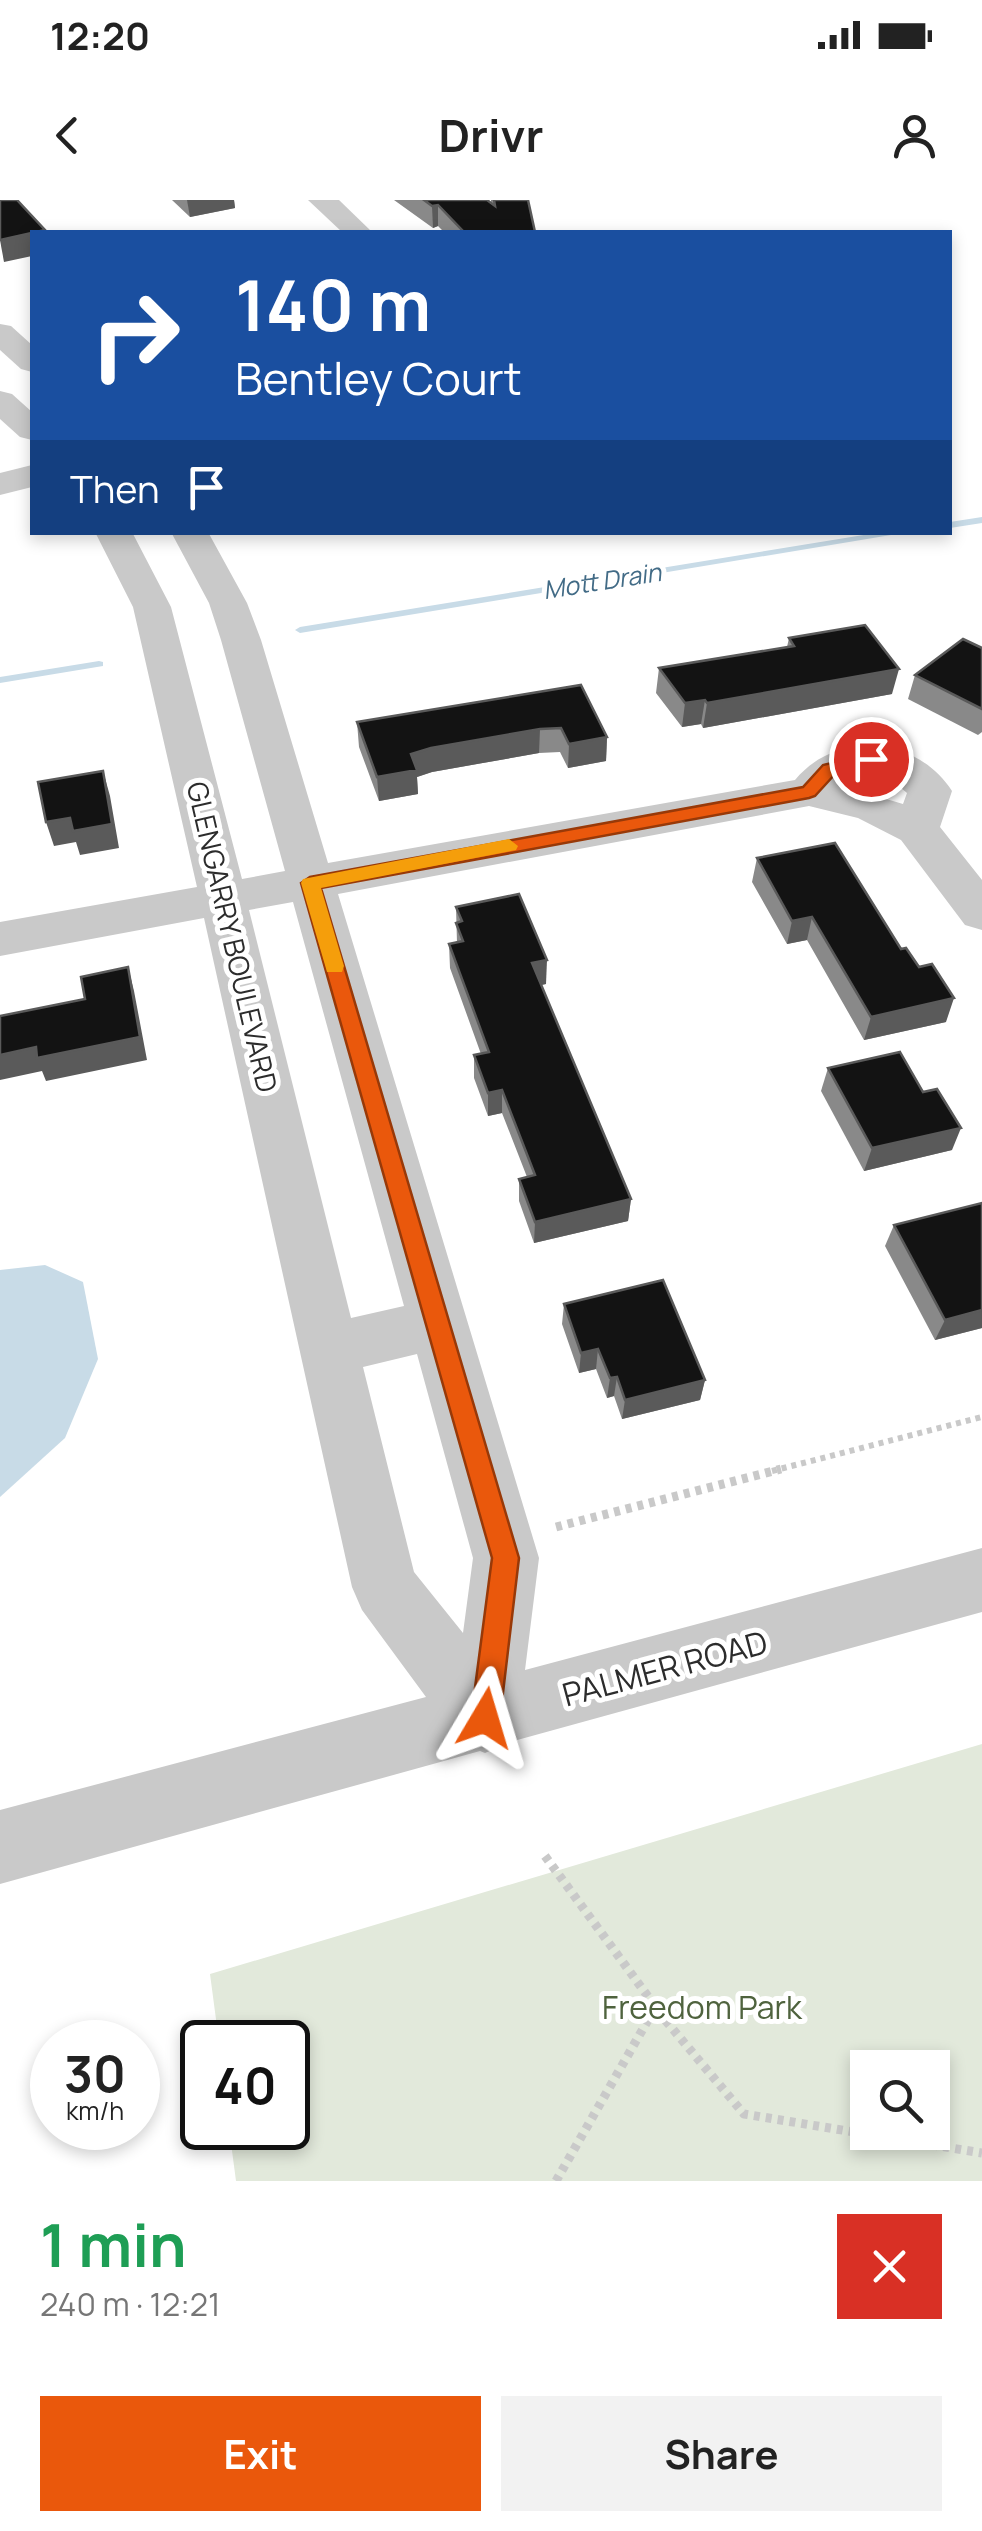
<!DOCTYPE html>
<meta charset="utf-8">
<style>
:root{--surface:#fff;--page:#f2f2f2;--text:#222;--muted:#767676;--accent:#ea580c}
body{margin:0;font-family:Manrope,sans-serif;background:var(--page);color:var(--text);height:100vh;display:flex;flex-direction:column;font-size:38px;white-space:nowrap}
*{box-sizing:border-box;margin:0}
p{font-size:32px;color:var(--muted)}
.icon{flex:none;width:55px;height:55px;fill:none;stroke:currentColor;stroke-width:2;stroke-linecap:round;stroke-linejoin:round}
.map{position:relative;height:1981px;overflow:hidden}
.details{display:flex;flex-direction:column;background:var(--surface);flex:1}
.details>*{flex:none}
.banner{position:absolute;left:30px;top:30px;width:922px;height:305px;border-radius:0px;box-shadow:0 5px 15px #0003;background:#1a4fa0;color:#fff;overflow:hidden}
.tools{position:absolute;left:850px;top:1850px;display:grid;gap:20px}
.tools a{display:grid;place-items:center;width:100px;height:100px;border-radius:0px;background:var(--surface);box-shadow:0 5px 15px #0003;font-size:50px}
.speed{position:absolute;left:30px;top:1820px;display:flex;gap:20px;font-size:50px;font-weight:700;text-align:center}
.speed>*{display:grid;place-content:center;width:130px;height:130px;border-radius:50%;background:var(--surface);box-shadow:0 5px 15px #0003;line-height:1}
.speed small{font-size:25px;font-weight:400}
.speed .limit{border:5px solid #111;border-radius:15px;background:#fff;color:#111}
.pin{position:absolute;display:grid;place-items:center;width:85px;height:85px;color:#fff;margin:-42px;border:5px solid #fff;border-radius:50%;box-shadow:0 2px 10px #0007}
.me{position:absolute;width:110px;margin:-55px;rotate:7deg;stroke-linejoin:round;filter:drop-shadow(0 0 8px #0008)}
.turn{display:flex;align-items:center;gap:35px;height:210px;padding:0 40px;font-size:45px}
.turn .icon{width:130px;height:130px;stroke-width:2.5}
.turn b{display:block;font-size:70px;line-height:85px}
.then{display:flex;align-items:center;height:95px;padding:0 40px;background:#0003;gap:20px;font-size:38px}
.round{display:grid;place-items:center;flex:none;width:105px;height:105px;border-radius:0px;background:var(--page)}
.summary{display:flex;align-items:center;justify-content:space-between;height:170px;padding:0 40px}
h1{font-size:60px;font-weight:700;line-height:75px;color:#1e9e55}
.cta{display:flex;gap:20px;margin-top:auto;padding:20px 40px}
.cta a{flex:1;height:115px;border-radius:0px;background:var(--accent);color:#fff;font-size:40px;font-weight:700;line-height:115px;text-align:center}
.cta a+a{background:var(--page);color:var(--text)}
.status{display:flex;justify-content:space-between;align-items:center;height:70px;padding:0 50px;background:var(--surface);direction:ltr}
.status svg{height:28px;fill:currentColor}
header{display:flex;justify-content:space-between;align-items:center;height:130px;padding:0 40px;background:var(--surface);font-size:45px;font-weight:700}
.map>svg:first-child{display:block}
.green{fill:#e2e9db;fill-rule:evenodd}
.water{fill:#c8dbe7}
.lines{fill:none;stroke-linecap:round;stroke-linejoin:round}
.stream{fill:#c8dbe7;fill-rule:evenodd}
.path-far1{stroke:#c9c9c9;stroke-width:6;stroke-dasharray:5 5;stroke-linecap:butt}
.path{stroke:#c9c9c9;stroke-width:9;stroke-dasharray:6 6;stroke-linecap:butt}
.minor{fill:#c9c9c9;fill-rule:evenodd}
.wall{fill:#898989}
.shaded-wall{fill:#5a5a5a}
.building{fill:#131313;stroke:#5a5a5a;stroke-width:2.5}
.route{fill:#ea580c;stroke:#983908;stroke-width:2.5}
.slow{fill:#f59e0b}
.labels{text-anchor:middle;stroke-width:10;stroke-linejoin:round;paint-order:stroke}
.far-water-label{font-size:25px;font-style:italic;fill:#426b86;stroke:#fff}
.street-label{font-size:28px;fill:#2c2c2c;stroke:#fff}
.near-street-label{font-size:32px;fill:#2c2c2c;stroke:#fff}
.near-park-label{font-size:32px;fill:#4f633e;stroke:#fff}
</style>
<div class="status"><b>12:20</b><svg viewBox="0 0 49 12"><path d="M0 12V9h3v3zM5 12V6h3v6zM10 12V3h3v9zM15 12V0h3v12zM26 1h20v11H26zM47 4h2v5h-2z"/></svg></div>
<header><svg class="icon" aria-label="back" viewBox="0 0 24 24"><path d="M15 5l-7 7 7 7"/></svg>Drivr<svg class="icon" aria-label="person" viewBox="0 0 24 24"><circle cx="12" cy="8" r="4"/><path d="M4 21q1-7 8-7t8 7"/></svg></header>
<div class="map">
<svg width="982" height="1981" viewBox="0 0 982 1981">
<rect width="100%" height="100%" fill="#fff"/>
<path class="green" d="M982,1544V1981H236L229,1928H288V1842H219L210,1774ZM868,1868H932V1932H868Z"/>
<polygon class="water" points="45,1065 83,1082 98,1159 65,1238 0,1297 0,1070"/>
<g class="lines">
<g class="stream">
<polygon points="982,317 982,323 950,328 950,322"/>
<polygon points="882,332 909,332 300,433 295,430 300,427"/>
<polygon points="99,461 103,462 103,466 0,483 0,477"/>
</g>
<polyline class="path-far1" points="772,1271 982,1217"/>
<g class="path">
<polyline points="556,1327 781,1269"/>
<polyline points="545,1656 666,1821 744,1914 982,1953"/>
<polyline points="556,1981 656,1806"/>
</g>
<g class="minor">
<polygon points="308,0 339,0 372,32 342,32"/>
<polygon points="0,124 11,126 32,145 32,172 21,169 0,150"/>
<polygon points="0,191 12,194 32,212 32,240 20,237 0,219"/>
<polygon points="32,265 32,287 0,295 0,273"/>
<path d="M95,332H132L171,407L242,679L285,671L221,440L209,403L171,332H208L247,403L261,440L328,663L795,580C836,530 917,536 952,591L940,627L982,680V730L965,725L901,640L858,618L809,606L338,694L539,1358L525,1470L982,1348V1412L510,1542L485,1553L480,1551L0,1684V1610L426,1497L362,1410L352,1387L204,718L0,756V722L197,687L133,407ZM857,573C879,572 892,579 907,593L903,604L839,585ZM293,702L404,1106L351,1118L249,710ZM417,1154L473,1358L463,1433L414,1372L363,1167Z"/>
</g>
</g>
<g class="wall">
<polygon points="172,0 234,0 235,8 190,17"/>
<polygon points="394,0 487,0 491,3 491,0 528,0 535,32 444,32 438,26 433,28"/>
<polygon points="789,438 892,494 703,528 701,524 682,527 656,493 659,468 787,447"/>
<polygon points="982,448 982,532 978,535 908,499 915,475"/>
<polygon points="581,485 607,537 606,561 568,568 560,552 539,553 432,572 417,577 418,594 379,601 359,547 357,522"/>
<polygon points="757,658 946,822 864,840 807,740 787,744 752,682"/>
<polygon points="456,707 546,784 541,785 631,999 628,1021 534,1043 519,1001 519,979 527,977 502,913 488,916 474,878 474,855 481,854 450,768 449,744 457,743"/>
<polygon points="828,868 923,892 952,950 864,971 821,891"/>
<polygon points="894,1025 982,1128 935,1140 885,1046"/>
<polygon points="564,1104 705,1180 700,1200 622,1219 614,1196 607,1198 596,1169 579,1173 562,1124"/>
</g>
<g class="shaded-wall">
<polygon points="187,0 234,0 235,8 190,17"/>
<polygon points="438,5 438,26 433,28 432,6"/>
<polygon points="32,33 32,56 4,62 0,40"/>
<polygon points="899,469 892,494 703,528 707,503"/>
<polygon points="705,500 701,524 682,527 685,503"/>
<polygon points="540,529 539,553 432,572 417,577 418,594 379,601 377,577 411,554 431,548"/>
<polygon points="607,537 606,561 568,568 569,544"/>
<polygon points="103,571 110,596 119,648 80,655 76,642 54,646 46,622 70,618"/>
<polygon points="812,717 807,740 787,744 792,721"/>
<polygon points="547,760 546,784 531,787 532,763"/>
<polygon points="128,767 134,791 147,860 46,881 42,871 0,880 0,855 36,847"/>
<polygon points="954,798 946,822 864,840 871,817"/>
<polygon points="502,890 502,913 488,916 488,893"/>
<polygon points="961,928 952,950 864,971 872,948"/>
<polygon points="631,999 628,1021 534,1043 535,1022"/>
<polygon points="982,1110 982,1128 935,1140 945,1120"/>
<polygon points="598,1149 596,1169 579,1173 581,1153"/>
<polygon points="617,1177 614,1196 607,1198 610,1178"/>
<polygon points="705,1180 700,1200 622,1219 625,1200"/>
</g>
<g class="building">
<polygon points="0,0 17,0 45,30 0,40"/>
<polygon points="424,0 487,0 495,6 494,0 528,0 535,32 464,32 438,5 432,6"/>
<polygon points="865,425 899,469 707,503 705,500 685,503 659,468 794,446 789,438"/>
<polygon points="963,439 982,448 982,509 915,475"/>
<polygon points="581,485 607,537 569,544 561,528 540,529 431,548 411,554 417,570 377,577 357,522"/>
<polygon points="103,571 112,624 73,631 70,618 46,622 38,582"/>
<polygon points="835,643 901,749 906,748 919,767 932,764 954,798 871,817 812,717 792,721 757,658"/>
<polygon points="519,694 547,760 532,763 631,999 535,1022 519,979 535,975 502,890 488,893 474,855 489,852 449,744 463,741 456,723 462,721 456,707"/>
<polygon points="128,767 140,837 37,858 36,847 0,855 0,816 85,799 81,777"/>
<polygon points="900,852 923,892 937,889 961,928 872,948 828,868"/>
<polygon points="982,1003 982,1110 945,1120 894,1025"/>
<polygon points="663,1080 705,1180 625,1200 617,1177 610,1178 598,1149 581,1153 564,1104"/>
</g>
<polygon class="route" points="871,553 877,555 877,563 836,573 815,596 809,598 321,688 519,1358 500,1518 495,1528 485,1532 475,1528 471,1518 492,1358 301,683 310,677 803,587 823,565"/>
<polygon class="slow" points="509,639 518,646 516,650 321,688 344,766 342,772 327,772 301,683 303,679"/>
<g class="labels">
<g class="far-water-label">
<text transform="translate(602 381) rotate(-9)" y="9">Mott Drain</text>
</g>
<g class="street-label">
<text transform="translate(232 737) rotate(77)" y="10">GLENGARRY BOULEVARD</text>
</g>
<g class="near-street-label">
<text transform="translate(665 1469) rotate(-15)" y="11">PALMER ROAD</text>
</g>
<g class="near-park-label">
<text x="702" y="1819">Freedom Park</text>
</g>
</g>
</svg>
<div class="tools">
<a><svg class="icon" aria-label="search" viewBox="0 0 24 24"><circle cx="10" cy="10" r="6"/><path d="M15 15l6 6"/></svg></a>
</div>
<div class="speed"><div>30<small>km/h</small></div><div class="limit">40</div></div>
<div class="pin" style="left:871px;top:559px;background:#d93025"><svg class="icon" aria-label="arrive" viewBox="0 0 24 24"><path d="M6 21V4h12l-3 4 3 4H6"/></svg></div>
<svg class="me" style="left:485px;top:1518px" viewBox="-20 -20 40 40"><path d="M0-17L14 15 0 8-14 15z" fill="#ea580c" stroke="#fff" stroke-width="4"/></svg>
<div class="banner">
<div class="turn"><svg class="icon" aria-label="right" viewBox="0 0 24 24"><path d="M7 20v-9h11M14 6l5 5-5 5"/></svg><div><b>140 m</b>Bentley Court</div></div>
<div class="then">Then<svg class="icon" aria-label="arrive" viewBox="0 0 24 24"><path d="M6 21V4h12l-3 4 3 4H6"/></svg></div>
</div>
</div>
<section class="details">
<div class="summary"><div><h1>1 min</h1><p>240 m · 12:21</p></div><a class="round" style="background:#d93025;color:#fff"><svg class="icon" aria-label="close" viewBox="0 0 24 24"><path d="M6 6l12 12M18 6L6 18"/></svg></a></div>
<div class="cta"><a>Exit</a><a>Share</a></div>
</section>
